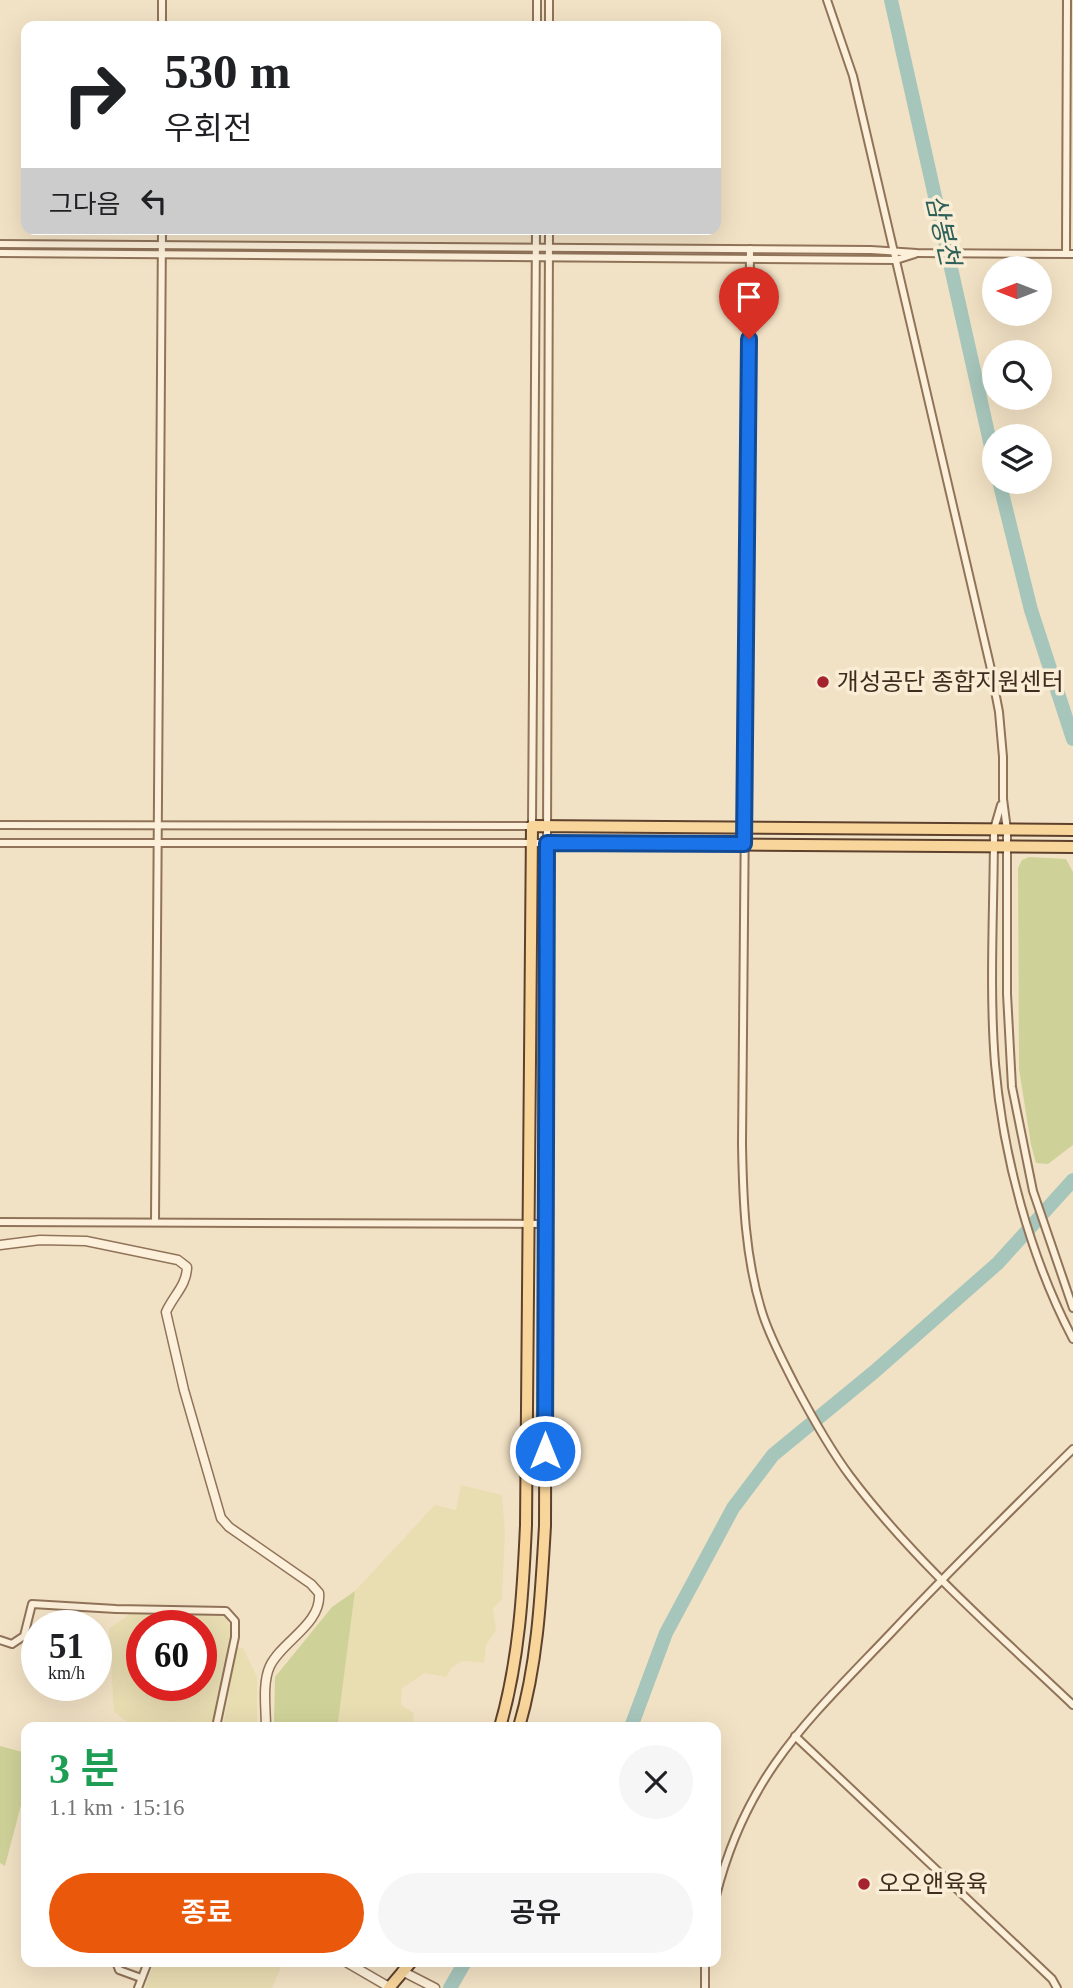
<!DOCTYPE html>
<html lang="ko">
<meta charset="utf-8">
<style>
:root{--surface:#fff;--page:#f6f6f6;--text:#202124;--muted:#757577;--accent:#ea580c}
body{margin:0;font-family:"Times New Roman","Noto Sans KR",serif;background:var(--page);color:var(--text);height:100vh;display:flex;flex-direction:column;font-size:26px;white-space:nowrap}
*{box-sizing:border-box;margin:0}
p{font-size:23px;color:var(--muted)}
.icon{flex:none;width:38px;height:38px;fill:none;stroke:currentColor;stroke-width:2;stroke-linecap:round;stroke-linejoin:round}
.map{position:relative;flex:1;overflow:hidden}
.details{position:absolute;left:21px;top:1722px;width:700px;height:245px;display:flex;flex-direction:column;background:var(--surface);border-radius:14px;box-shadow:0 7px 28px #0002}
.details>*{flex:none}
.hud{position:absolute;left:21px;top:21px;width:700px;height:214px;border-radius:14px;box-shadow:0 7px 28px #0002;background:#fff;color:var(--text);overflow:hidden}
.needle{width:46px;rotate:270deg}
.buttons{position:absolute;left:982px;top:256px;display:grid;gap:14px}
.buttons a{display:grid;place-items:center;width:70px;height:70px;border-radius:50%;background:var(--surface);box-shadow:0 7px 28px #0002;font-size:35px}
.speed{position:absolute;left:21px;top:1610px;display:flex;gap:14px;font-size:35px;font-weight:700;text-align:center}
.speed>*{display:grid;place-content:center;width:91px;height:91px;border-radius:50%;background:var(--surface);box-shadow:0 7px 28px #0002;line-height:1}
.speed small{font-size:18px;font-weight:400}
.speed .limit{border:10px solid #d22;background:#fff;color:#111}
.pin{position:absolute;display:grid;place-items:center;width:60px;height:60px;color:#fff;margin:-72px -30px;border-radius:50% 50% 50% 0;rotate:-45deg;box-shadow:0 0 7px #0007}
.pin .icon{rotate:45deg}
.me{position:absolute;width:77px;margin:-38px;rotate:0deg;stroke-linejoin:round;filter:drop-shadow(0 0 5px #0008)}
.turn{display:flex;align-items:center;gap:24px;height:147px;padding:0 28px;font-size:32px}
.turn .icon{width:91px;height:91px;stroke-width:2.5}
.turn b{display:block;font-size:49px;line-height:60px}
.then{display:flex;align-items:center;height:66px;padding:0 28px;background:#0003;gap:14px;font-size:26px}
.round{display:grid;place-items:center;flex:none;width:74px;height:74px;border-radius:37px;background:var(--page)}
.head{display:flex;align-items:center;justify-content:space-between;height:119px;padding:0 28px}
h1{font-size:42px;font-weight:600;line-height:52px;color:#1e9e55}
.primary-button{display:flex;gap:14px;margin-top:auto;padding:14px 28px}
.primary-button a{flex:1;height:80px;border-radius:42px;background:var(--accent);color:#fff;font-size:28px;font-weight:600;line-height:80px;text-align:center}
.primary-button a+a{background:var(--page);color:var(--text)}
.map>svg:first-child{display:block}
.farmland{fill:#e9ddb2;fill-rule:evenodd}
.green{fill:#cfd298}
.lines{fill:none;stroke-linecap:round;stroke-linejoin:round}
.river{stroke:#a7c6bb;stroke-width:14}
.minor-casing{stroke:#907359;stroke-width:10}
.tertiary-casing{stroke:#907359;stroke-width:11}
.primary-casing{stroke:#5e412d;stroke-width:14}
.minor{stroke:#fcf0da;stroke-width:6}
.tertiary{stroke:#fcf0da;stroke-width:8}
.primary{stroke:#f8d59b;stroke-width:10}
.route-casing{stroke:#114b97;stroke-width:18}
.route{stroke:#1a73e8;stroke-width:12}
.poi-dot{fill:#a5232c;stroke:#f9edd6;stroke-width:2.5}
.labels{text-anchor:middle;stroke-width:7;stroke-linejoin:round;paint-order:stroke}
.poi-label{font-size:24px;fill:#3f2c1e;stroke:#f9edd6;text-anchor:start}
.water-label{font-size:26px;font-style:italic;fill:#2c6059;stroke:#f9edd6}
</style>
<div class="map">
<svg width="1073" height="1988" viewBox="0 0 1073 1988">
<rect width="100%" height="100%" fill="#f2e2c5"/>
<g class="farmland">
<polygon points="461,1485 502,1495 505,1531 502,1599 493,1608 496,1630 486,1645 484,1663 462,1661 452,1667 446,1677 425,1673 402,1688 401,1705 414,1713 412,1727 371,1727 371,1724 338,1722 355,1591 435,1505 456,1510"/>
<path d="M218,1613L227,1619L232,1631L214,1727H134L114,1712L109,1629L130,1614ZM142,1626H201V1685H142Z"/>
<polygon points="237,1647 243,1648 257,1677 257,1727 223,1727"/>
<polygon points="154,1962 283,1962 272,1988 145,1988"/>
</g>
<g class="green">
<polygon points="1029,857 1066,859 1073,872 1073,1145 1048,1164 1036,1163 1031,1145 1019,1069 1018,868 1022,860"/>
<polygon points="355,1591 338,1722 341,1727 274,1727 275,1677 332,1607"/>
<polygon points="0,1746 26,1753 26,1786 5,1866 0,1863"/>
</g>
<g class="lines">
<g class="river">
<polyline points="891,0 994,460"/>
<polyline points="999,481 1031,610 1073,739"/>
<polyline points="631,1727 666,1633 733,1508 773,1455 874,1372 998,1263 1073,1180"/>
<polyline points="450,1988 465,1962"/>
</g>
<g class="minor-casing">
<g id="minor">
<polyline points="827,0 853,76 990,665 999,712 1003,757 1003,799 1007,830 1007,994 1012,1087 1033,1191 1073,1308"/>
<polyline points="162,26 162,0"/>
<polyline points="537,26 537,0"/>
<polyline points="549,26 549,0"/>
<polyline points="0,244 871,250 917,253 1073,254"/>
<path d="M750,249L742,1144C743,1201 745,1257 762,1312C770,1338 783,1361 795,1385C812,1417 829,1448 850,1476C914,1561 996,1632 1073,1705"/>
<polyline points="0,253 896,260 915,254"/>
<polyline points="1066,254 1067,0"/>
<path d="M1001,805L994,829C994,907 989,986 995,1064C1003,1156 1030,1257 1073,1339"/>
<polyline points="0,825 532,826 536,229"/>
<polyline points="0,843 547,843 549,229"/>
<polyline points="0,1222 546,1224"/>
<polyline points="155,1222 162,229"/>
<polyline points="0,1640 12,1644 24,1636 32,1604 116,1609 226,1611 235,1621 235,1637 216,1727"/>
<polyline points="795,1736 1052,1979 1057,1988"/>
<path d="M716,1896C746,1775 808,1720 890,1634C949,1571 1011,1510 1073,1449"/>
<polyline points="116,1962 119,1970 141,1978"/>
<polyline points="705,1962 705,1988"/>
<polyline points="138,1988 148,1962"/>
</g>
</g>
<g class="tertiary-casing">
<g id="tertiary">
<path d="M0,1245L40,1240L86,1241L178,1260L187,1267C187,1285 173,1296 166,1312L184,1390L221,1518L229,1527L311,1584L319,1593C322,1624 282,1641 270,1666C262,1683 266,1709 266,1727"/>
<polyline points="346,1962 389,1987"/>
<polyline points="402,1971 435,1988"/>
</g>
</g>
<g class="primary-casing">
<g id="primary">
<path d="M500,1727C519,1661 523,1593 526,1525L532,826L1073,830"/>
<path d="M519,1727C538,1662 541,1593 545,1526L547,843L1073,847"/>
<polyline points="389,1988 411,1962"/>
</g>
</g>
<use href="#minor" class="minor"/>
<use href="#tertiary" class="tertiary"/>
<use href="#primary" class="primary"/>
</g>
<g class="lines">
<g class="route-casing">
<polyline id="route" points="545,1451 547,843 744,844 749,339"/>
</g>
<use href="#route" class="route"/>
</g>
<g class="poi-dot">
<circle cx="823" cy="682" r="7"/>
<circle cx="864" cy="1884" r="7"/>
</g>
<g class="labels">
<g class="poi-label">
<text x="837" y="690">개성공단 종합지원센터</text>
<text x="878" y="1892">오오앤육육</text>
</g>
<g class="water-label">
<text transform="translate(943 230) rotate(77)" y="9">삼봉천</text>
</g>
</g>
</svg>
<div class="buttons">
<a><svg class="needle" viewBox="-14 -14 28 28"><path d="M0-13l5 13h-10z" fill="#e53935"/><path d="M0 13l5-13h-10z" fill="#757577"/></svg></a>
<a><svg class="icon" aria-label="search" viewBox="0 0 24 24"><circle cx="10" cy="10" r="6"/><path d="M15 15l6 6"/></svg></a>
<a><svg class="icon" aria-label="layers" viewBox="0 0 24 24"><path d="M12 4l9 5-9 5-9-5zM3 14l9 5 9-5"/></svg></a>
</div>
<div class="speed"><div>51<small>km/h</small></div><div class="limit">60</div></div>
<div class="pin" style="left:749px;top:339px;background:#d93025"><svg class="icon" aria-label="arrive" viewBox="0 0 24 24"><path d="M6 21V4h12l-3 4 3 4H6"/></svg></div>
<svg class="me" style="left:545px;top:1451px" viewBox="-20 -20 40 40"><circle r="17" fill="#1a73e8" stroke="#fff" stroke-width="3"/><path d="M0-11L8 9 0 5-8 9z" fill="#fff"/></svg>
<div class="hud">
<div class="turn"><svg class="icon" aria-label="right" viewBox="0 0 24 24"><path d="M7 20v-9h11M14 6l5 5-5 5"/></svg><div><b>530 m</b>우회전</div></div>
<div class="then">그다음<svg class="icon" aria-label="left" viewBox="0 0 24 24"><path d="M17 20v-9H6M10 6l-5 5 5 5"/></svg></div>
</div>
<section class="details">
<div class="head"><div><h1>3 분</h1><p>1.1 km · 15:16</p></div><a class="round"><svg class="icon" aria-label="close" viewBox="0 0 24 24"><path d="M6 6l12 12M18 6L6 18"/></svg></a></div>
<div class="primary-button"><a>종료</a><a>공유</a></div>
</section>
</div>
